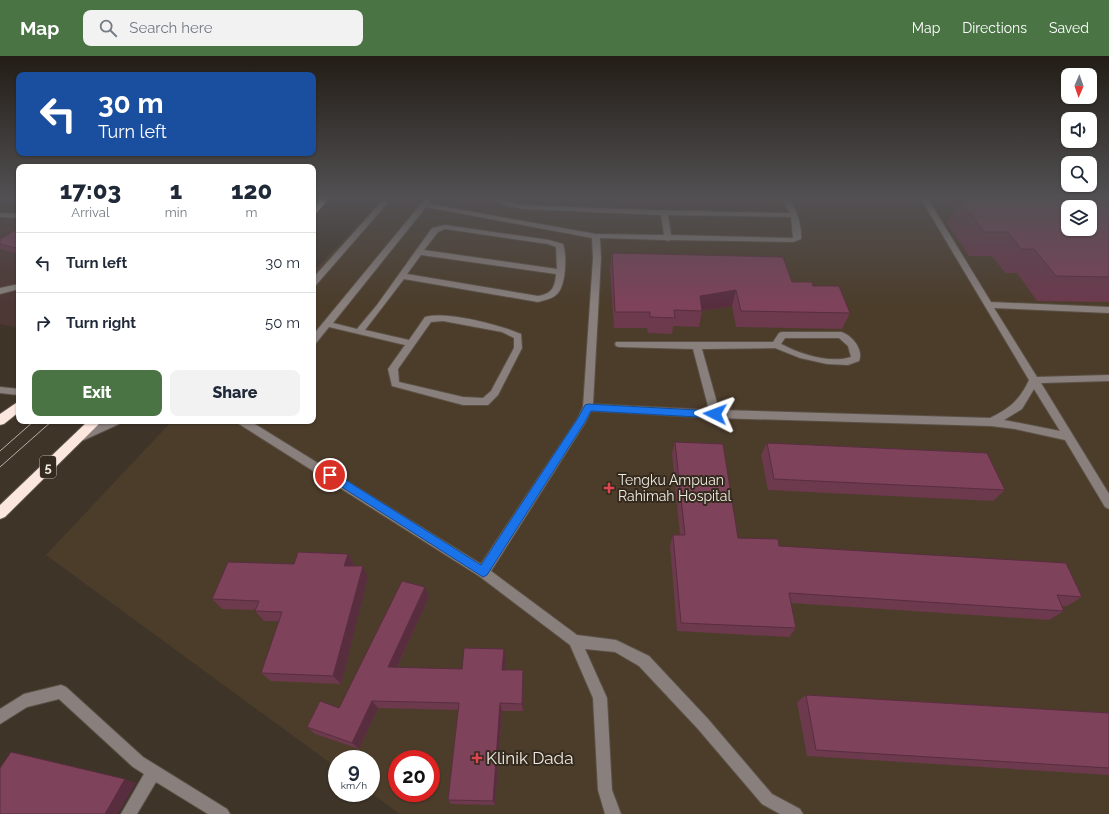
<!DOCTYPE html>
<style>
:root{--surface:#fff;--page:#f2f2f3;--text:#1f2937;--muted:#747a83;--line:#e0e1e3;--accent:#4a7444}
body{margin:0;font-family:Raleway,sans-serif;background:var(--page);color:var(--text);height:100vh;display:flex;flex-direction:column;font-size:15px;white-space:nowrap}
*{box-sizing:border-box;margin:0}
p{font-size:13px;color:var(--muted)}
.icon{flex:none;width:22px;height:22px;fill:none;stroke:currentColor;stroke-width:2;stroke-linecap:round;stroke-linejoin:round}
.map{position:relative;flex:1;overflow:hidden}
.drawer{position:absolute;left:16px;top:108px;width:300px;height:260px;display:flex;flex-direction:column;background:var(--surface);border-radius:8px;box-shadow:0 1px 3px #0004}
.drawer>*{flex:none}
.top-card{position:absolute;left:16px;top:16px;width:300px;height:84px;border-radius:8px;box-shadow:0 1px 3px #0004;background:#1a4fa0;color:#fff;overflow:hidden}
.needle{width:26px;rotate:182deg}
.fabs{position:absolute;left:1061px;top:12px;display:grid;gap:8px}
.fabs a{display:grid;place-items:center;width:36px;height:36px;border-radius:8px;background:var(--surface);box-shadow:0 1px 3px #0004;font-size:20px}
.speed{position:absolute;left:328px;top:694px;display:flex;gap:8px;font-size:20px;font-weight:700;text-align:center}
.speed>*{display:grid;place-content:center;width:52px;height:52px;border-radius:50%;background:var(--surface);box-shadow:0 1px 3px #0004;line-height:1}
.speed small{font-size:10px;font-weight:400}
.speed .limit{border:6px solid #d22;background:#fff;color:#111}
.pin{position:absolute;display:grid;place-items:center;width:34px;height:34px;color:#fff;margin:-17px;border:2px solid #fff;border-radius:50%;box-shadow:0 1px 4px #0007}
.me{position:absolute;width:44px;margin:-22px;rotate:273deg;stroke-linejoin:round;filter:drop-shadow(0 0 3px #0008)}
.turn{display:flex;align-items:center;gap:14px;height:84px;padding:0 16px;font-size:18px}
.turn .icon{width:52px;height:52px;stroke-width:2.5}
.turn b{display:block;font-size:28px;line-height:34px}
.eta{display:flex;justify-content:space-evenly;align-items:center;height:68px;text-align:center}
.eta b{font-size:24px;font-weight:800;line-height:28px}
.button{display:flex;gap:8px;margin-top:auto;padding:8px 16px}
.button a{flex:1;height:46px;border-radius:8px;background:var(--accent);color:#fff;font-size:16px;font-weight:800;line-height:46px;text-align:center}
.button a+a{background:var(--page);color:var(--text)}
ul{padding:0;list-style:none}
li{display:flex;align-items:center;gap:12px;height:60px;padding:0 16px;border-top:1px solid var(--line)}
li div{flex:1}
li b{display:block;font-size:15px}
li em{font-style:normal}
header{display:flex;align-items:center;gap:24px;box-sizing:border-box;height:56px;padding:0 20px;background:var(--accent);color:#fff}
header strong{font-size:19px}
nav{display:flex;gap:22px;margin-inline-start:auto;font-size:14px}
.search{width:280px;height:36px;background:var(--page);display:flex;align-items:center;gap:10px;box-sizing:border-box;padding:0 14px;border-radius:8px;color:var(--muted);font-size:15px}
.map>svg:first-child{display:block}
.commercial{fill:#4d3835}
.built{fill:#4c3d2b;fill-rule:evenodd}
.lines{fill:none;stroke-linecap:round;stroke-linejoin:round}
.minor-casing{stroke:#5b5146;stroke-width:2}
.highway-casing{stroke:#5b5146;stroke-width:2}
.minor{fill:#89807d;fill-rule:evenodd}
.highway{fill:#fce7df;fill-rule:evenodd}
.tram{stroke:#b8b1a7;stroke-width:1}
.wall{fill:#6c394d}
.shaded-wall{fill:#582e3f}
.building{fill:#7e425a;stroke:#582e3f;fill-rule:evenodd}
.route{fill:#1a73e8;stroke:#114b97}
.health-dot{fill:#e0444e;stroke:#342a1e;stroke-width:1.5}
.labels{text-anchor:middle;stroke-width:4;stroke-linejoin:round;paint-order:stroke}
.shield{fill:#342a1e;stroke:#b8b0a7;stroke-width:1}
.shield-label{font-size:13px;font-weight:bold;fill:#f0eae2}
.poi-label{font-size:14px;fill:#f0eae2;stroke:#342a1e;text-anchor:start}
.near-poi-label{font-size:17px;fill:#f0eae2;stroke:#342a1e;text-anchor:start}
</style>
<header>
<strong>Map</strong>
<div class="search"><svg class="icon" aria-label="search" viewBox="0 0 24 24"><circle cx="10" cy="10" r="6"/><path d="M15 15l6 6"/></svg>Search here</div>
<nav><a>Map</a><a>Directions</a><a>Saved</a></nav>
</header>
<div class="map">
<svg width="1109" height="758" viewBox="0 0 1109 758">
<rect width="100%" height="100%" fill="#3f3428"/>
<polygon class="commercial" points="0,163 19,163 19,272 0,268"/>
<path class="built" d="M382,143H1109V758H400L371,737V703H337V712L46,499L172,365H313V216ZM1068,151H1090V173H1068ZM397,703H431V737H397Z"/>
<g class="lines">
<g class="minor-casing">
<g id="minor">
<polygon points="384,143 391,143 316,229 313,229 313,222"/>
<path d="M425,143H431L429,148L596,178L664,179L661,159L524,153L507,150L493,143C504,143 513,148 524,149L645,154L790,157L782,143H789C797,155 802,168 801,183L793,186L671,184L668,185L665,184L600,182L601,202L593,348L709,354L693,293L619,291L616,290L615,288L616,286H773L779,277L782,276H841C852,279 864,294 859,305L848,309L827,308L800,302L775,292L702,293L719,354L990,362C1009,353 1020,344 1029,324L921,143H928L991,246L1109,251V257L994,252L1037,321L1109,319V325L1041,327L1109,438V453L1105,451L1065,384L1015,373L991,370L715,362L591,355L585,367L491,515L577,579L616,584L649,600L708,663L772,738L800,753L803,758H780L762,748L698,673L639,610L615,596L585,593L607,642L612,734L621,758H605L598,734L593,642L570,589L479,520L239,368L237,365H250L481,508L578,362L583,351L593,202L592,182L426,151L333,267L357,273L377,249L432,172L445,169L549,184L563,188C567,199 566,228 558,237C553,243 545,244 538,246L404,223L365,274L409,284L425,261C447,255 500,269 521,278L522,292L498,339L488,349H463L392,330L388,313L405,289L329,271L316,287L313,288V279ZM668,159L791,161L793,182L671,179ZM445,173L548,188L556,191L557,213L424,194L438,176ZM421,199L556,218C555,231 552,238 538,240L407,218ZM443,265L502,276L514,282V292L491,335L483,342L463,341L399,326L398,313L431,266ZM785,282H839L848,290L851,301C830,308 800,298 781,288ZM1034,333L1060,375L1004,364L1022,353Z"/>
<polygon points="0,157 19,158 19,162 0,161"/>
<polygon points="19,228 19,233 0,238 0,232"/>
<polygon points="0,331 19,333 19,339 0,337"/>
<polygon points="107,365 121,365 119,368 84,384 76,384 75,381 76,378"/>
<polygon points="61,629 66,631 143,701 227,753 230,758 208,758 156,726 137,758 121,758 144,718 133,711 59,643 27,651 0,668 0,653 24,638"/>
</g>
</g>
<g class="highway-casing">
<g id="highway">
<polygon points="320,143 329,143 316,157 313,158 313,150"/>
<polygon points="19,345 19,356 4,368 0,369 0,358"/>
<polygon points="88,365 102,365 5,461 0,463 0,449"/>
</g>
</g>
<use href="#minor" class="minor"/>
<use href="#highway" class="highway"/>
<g class="tram">
<polyline points="0,395 34,365"/>
<polyline points="0,411 52,365"/>
</g>
</g>
<g class="wall">
<polygon points="964,143 1109,143 1109,246 1037,245 1017,217 1005,217 992,200 969,200 947,167 960,144"/>
<polygon points="19,172 19,198 0,193 0,183"/>
<polygon points="612,197 813,230 850,257 842,273 736,271 732,250 702,255 699,271 673,270 672,278 648,277 647,272 614,272 610,213"/>
<polygon points="675,386 738,482 779,490 1082,541 1067,550 1062,550 1064,555 1049,564 791,547 796,572 789,581 677,575 670,489 673,479 680,479 672,397"/>
<polygon points="767,387 1005,434 993,445 768,434 761,399"/>
<polygon points="348,498 354,508 353,510 368,521 341,628 271,625 261,617 279,565 264,565 255,555 255,554 222,553 212,543 294,508"/>
<polygon points="429,541 397,612 462,613 506,602 504,614 524,622 523,655 502,655 495,749 451,748 448,744 458,654 378,652 359,693 315,678 307,671 339,652"/>
<polygon points="806,639 1109,657 1109,719 807,700 797,646"/>
</g>
<g class="shaded-wall">
<polygon points="736,234 732,250 702,255 700,240"/>
<polygon points="348,498 354,508 350,520 344,510"/>
<polygon points="363,510 368,521 341,628 333,620"/>
<polygon points="425,531 429,541 393,620 388,611"/>
<polygon points="504,593 506,602 504,622 502,614"/>
<polygon points="523,614 524,622 523,655 522,648"/>
<polygon points="372,645 378,652 359,693 352,687"/>
<polygon points="500,647 502,655 495,749 493,745"/>
<polygon points="125,723 136,727 118,758 105,758"/>
</g>
<g class="building">
<path d="M983,143H1109V221L1056,220L1034,193H1021L1008,176H984L960,144H984ZM1068,151H1090V173H1068Z"/>
<polygon points="19,172 19,193 0,188 0,183"/>
<polygon points="612,197 783,201 792,226 812,226 813,230 839,230 850,257 741,255 736,234 700,240 702,255 674,254 675,262 650,261 650,256 615,256"/>
<polygon points="675,386 723,388 738,482 778,483 779,490 1066,507 1082,541 1057,539 1064,555 789,537 796,572 681,567 673,479 685,479"/>
<polygon points="767,387 987,397 1005,434 774,423"/>
<polygon points="298,496 348,498 344,510 363,510 333,620 261,617 282,556 255,555 259,545 212,543 228,506 294,508"/>
<polygon points="402,525 425,531 388,611 462,613 464,592 504,593 502,614 523,614 522,648 500,647 493,745 448,744 459,647 372,645 352,687 307,671 320,645 339,652"/>
<polygon points="806,639 1109,657 1109,712 816,694"/>
<polygon points="11,696 125,723 105,758 0,758 0,712"/>
</g>
<linearGradient id="sky" x2="0" y2="1"><stop stop-color="#231d16"/><stop offset="0.57" stop-color="#525053"/><stop offset="1" stop-color="#525053" stop-opacity="0"/></linearGradient>
<rect width="1109" height="249" fill="url(#sky)"/>
<polygon class="route" points="588,348 715,355 720,358 715,362 591,355 585,366 487,519 483,521 326,421 325,419 330,415 333,416 481,509 578,362 585,349"/>
<g class="health-dot">
<path d="M607 426h4v4h4v4h-4v4h-4v-4h-4v-4h4z"/>
<path d="M475 696h4v4h4v4h-4v4h-4v-4h-4v-4h4z"/>
</g>
<g class="labels">
<rect class="shield" x="40" y="400" width="16" height="22" rx="3"/>
<g class="shield-label">
<text x="48" y="416">5</text>
</g>
<g class="poi-label">
<text x="618" y="429">Tengku Ampuan<tspan x="618" dy="16">Rahimah Hospital</tspan></text>
</g>
<g class="near-poi-label">
<text x="486" y="708">Klinik Dada</text>
</g>
</g>
</svg>
<div class="fabs">
<a><svg class="needle" viewBox="-14 -14 28 28"><path d="M0-13l5 13h-10z" fill="#e53935"/><path d="M0 13l5-13h-10z" fill="#747a83"/></svg></a>
<a><svg class="icon" aria-label="sound" viewBox="0 0 24 24"><path d="M4 9h4l5-4v14l-5-4H4zM17 9q2 3 0 6"/></svg></a>
<a><svg class="icon" aria-label="search" viewBox="0 0 24 24"><circle cx="10" cy="10" r="6"/><path d="M15 15l6 6"/></svg></a>
<a><svg class="icon" aria-label="layers" viewBox="0 0 24 24"><path d="M12 4l9 5-9 5-9-5zM3 14l9 5 9-5"/></svg></a>
</div>
<div class="speed"><div>9<small>km/h</small></div><div class="limit">20</div></div>
<div class="pin" style="left:330px;top:419px;background:#d93025"><svg class="icon" aria-label="arrive" viewBox="0 0 24 24"><path d="M6 21V4h12l-3 4 3 4H6"/></svg></div>
<svg class="me" style="left:715px;top:358px" viewBox="-20 -20 40 40"><path d="M0-17L14 15 0 8-14 15z" fill="#1a73e8" stroke="#fff" stroke-width="4"/></svg>
<div class="top-card">
<div class="turn"><svg class="icon" aria-label="left" viewBox="0 0 24 24"><path d="M17 20v-9H6M10 6l-5 5 5 5"/></svg><div><b>30 m</b>Turn left</div></div>
</div>
<section class="drawer">
<div class="eta">
<div><b>17:03</b><p>Arrival</p></div>
<div><b>1</b><p>min</p></div>
<div><b>120</b><p>m</p></div>
</div>
<ul>
<li><svg class="icon" aria-label="left" viewBox="0 0 24 24"><path d="M17 20v-9H6M10 6l-5 5 5 5"/></svg><div><b>Turn left</b></div><em>30 m</em></li>
<li><svg class="icon" aria-label="right" viewBox="0 0 24 24"><path d="M7 20v-9h11M14 6l5 5-5 5"/></svg><div><b>Turn right</b></div><em>50 m</em></li>
</ul>
<div class="button"><a>Exit</a><a>Share</a></div>
</section>
</div>
